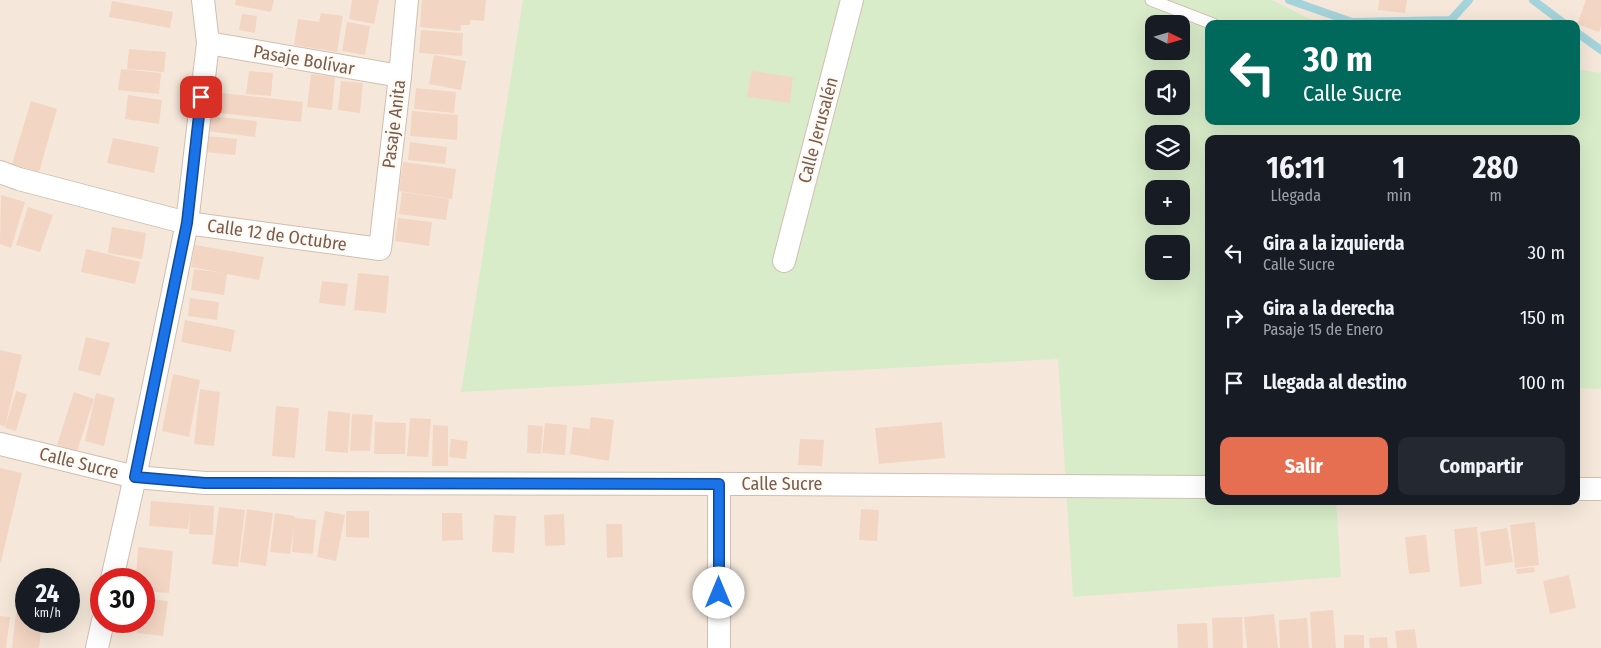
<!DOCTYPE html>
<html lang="es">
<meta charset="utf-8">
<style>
:root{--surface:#171b24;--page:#242831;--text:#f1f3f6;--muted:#9ea1a6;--accent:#e76f51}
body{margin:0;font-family:"Fira Sans Condensed",sans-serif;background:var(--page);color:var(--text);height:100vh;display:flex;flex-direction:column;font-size:19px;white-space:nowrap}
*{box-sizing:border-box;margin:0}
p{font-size:16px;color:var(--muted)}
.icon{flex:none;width:28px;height:28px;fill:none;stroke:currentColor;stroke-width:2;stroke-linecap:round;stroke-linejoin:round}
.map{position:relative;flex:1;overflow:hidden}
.sheet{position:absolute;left:1205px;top:135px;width:375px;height:370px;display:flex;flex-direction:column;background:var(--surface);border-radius:10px;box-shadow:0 5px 20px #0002}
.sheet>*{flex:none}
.hud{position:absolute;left:1205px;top:20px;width:375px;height:105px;border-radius:10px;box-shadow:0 5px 20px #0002;background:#00695c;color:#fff;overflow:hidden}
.needle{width:32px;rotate:95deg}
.tools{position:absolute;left:1145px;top:15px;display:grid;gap:10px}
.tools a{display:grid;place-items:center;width:45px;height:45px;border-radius:10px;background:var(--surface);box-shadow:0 5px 20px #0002;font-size:25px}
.speed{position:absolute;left:15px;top:568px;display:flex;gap:10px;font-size:25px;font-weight:700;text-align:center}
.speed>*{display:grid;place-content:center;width:65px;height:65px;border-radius:50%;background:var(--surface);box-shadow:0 5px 20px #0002;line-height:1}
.speed small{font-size:12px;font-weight:400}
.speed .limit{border:8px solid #d22;background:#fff;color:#111}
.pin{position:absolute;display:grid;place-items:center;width:42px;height:42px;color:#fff;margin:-21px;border-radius:10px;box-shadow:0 2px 8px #0006}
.me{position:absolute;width:55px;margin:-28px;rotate:0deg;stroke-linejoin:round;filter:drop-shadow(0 0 4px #0008)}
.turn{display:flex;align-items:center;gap:18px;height:105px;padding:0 15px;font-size:22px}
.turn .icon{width:65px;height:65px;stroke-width:2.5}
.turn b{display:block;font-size:35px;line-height:42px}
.eta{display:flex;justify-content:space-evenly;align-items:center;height:85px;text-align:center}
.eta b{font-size:30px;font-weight:700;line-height:35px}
.button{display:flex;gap:10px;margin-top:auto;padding:10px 15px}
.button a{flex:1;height:58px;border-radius:10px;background:var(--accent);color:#fff;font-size:20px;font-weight:700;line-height:58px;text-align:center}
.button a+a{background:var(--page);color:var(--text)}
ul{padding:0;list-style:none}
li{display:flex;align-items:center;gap:15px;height:65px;padding:0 15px}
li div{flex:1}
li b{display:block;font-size:19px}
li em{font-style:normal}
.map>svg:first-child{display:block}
.residential{fill:#f5e8da;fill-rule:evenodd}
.green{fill:#d8ecc9;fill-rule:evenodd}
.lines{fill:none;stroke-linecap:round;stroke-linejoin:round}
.stream{stroke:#a5d3da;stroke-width:8}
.building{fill:#f3d5c3}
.lane-casing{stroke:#d1beb0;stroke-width:13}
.street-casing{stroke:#d1beb0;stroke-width:24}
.lane{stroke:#fff;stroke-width:11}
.street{stroke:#fff;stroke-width:22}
.route-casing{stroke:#114b97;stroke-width:12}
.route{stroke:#1a73e8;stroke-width:9}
.labels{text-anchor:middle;stroke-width:4.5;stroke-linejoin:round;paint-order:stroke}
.street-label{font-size:18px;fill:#7a5c4d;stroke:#fffaf3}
</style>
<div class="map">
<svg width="1601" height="648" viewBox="0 0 1601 648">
<rect width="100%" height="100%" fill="#fdf6ec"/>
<path class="residential" d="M0,0H1601V648H0ZM1154,24H1181V51H1154ZM1209,24H1576V121H1209ZM1154,79H1181V106H1154ZM1154,134H1181V161H1154ZM1209,139H1576V501H1209ZM1154,189H1181V216H1154ZM1154,244H1181V271H1154ZM26,579H69V621H26ZM101,579H144V621H101Z"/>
<path class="green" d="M523,0H1272L1320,24H1209V121H1576V69L1601,73V389L1576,388V139H1209V501H1336L1341,577L1073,597L1058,359L461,392ZM1154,24H1181V51H1154ZM1154,79H1181V106H1154ZM1154,134H1181V161H1154ZM1154,189H1181V216H1154ZM1154,244H1181V271H1154Z"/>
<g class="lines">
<g class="stream">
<polyline points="1289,0 1352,22 1451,20 1469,0"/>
<polyline points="1533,0 1565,24"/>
<polyline points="1576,32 1601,50"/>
</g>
</g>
<g class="building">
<polygon points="236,0 274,0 271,12 235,5"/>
<polygon points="352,0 379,0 374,24 349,19"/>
<polygon points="422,0 486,0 484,21 470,20 470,25 461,25 460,31 420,27"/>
<polygon points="1379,0 1407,0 1405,13 1378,10"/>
<polygon points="1586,0 1601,0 1601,26 1599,32 1577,24"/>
<polygon points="112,1 173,12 170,28 109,17"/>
<polygon points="321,13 343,16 337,52 294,45 298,19 319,22"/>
<polygon points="242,14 257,16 255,33 239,30"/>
<polygon points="347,22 370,26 365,55 342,51"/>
<polygon points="421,30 463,33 462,56 419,53"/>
<polygon points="129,49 166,52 164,72 127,69"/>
<polygon points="434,55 466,61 461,90 429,84"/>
<polygon points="121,69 161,73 159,94 118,90"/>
<polygon points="249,71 273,73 271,96 246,94"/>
<polygon points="751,71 793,77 790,103 747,97"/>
<polygon points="311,74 335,77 332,110 307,107"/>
<polygon points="341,81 363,83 360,113 338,110"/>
<polygon points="416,88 456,92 454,113 414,109"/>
<polygon points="212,92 303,102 301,122 210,112"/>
<polygon points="128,95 162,100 159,124 125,119"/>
<polygon points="31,101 57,109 39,172 12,164"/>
<polygon points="412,111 458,115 457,140 410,136"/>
<polygon points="209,116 257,121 255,137 207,131"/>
<polygon points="208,136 237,139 235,155 206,152"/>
<polygon points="113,138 159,147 154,173 107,163"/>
<polygon points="410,142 447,147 445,164 408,160"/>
<polygon points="403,162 456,169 452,199 399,191"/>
<polygon points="402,192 449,199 446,220 399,214"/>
<polygon points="1,195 25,202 11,248 0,244"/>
<polygon points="28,207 53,215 40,252 16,245"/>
<polygon points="398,218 432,222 429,246 395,241"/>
<polygon points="112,227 146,233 142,259 108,253"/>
<polygon points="195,245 264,257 259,280 227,274 224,295 191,290 194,269 224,273 191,267"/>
<polygon points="86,249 140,262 135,284 81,272"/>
<polygon points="358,273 389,276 386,313 354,310"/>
<polygon points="322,281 348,284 345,306 319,303"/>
<polygon points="190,298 219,302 217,320 188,316"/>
<polygon points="185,320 235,330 231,352 181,342"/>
<polygon points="86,337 110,343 100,376 78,370"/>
<polygon points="0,350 22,355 5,427 0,425"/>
<polygon points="173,374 200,380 189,437 162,431"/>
<polygon points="200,389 220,392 214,446 194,444"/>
<polygon points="16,391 27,394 16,431 5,428"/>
<polygon points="74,392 94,399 77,451 57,445"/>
<polygon points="96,393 115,398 104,446 85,441"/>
<polygon points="276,406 299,408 295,458 272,456"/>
<polygon points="328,411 350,413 348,453 325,451"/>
<polygon points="352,414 373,415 370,451 350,451"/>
<polygon points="591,417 614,420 609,461 570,454 573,427 589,429 588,440"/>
<polygon points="410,418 431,419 428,457 407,456"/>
<polygon points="375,422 406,423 405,454 374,454"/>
<polygon points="942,422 945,458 879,464 875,428"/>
<polygon points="545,423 567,425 565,455 542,453"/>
<polygon points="433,425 448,426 448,466 432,466"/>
<polygon points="528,425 543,426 541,454 527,453"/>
<polygon points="451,439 468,441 466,459 449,457"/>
<polygon points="800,439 824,440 822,466 798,465"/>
<polygon points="1576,450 1580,450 1579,469 1576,468"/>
<polygon points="0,468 22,473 1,562 0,562"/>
<polygon points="151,501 214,506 213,535 189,534 190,510 188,529 149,526"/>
<polygon points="219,507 245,510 238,567 212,564"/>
<polygon points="247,509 273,513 266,566 240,562"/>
<polygon points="861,509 879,510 877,541 859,540"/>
<polygon points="325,511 345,515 336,561 317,557"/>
<polygon points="346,511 369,511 369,538 346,537"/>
<polygon points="275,513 295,516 295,518 316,520 313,554 292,552 294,527 290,554 270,552"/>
<polygon points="442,513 462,513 463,540 442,541"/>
<polygon points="564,514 565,545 545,546 544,515"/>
<polygon points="494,515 516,516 514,553 492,552"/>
<polygon points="1535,522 1539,565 1515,568 1510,525"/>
<polygon points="606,524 622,524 623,557 607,558"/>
<polygon points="1477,527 1482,584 1460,587 1454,529"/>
<polygon points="1507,528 1513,562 1485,566 1480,532"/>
<polygon points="1426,535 1430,572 1409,574 1405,537"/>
<polygon points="138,547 173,551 169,593 144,591 144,579 136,579"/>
<polygon points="1534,567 1535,572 1517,574 1516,569"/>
<polygon points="1569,575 1576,608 1550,614 1543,581"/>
<polygon points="144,598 168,601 163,636 137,633 138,621 144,621"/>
<polygon points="1333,610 1336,648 1312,648 1310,612"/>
<polygon points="16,613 26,614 26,621 42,621 39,648 12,648"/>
<polygon points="1274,614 1278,648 1247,648 1244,617"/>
<polygon points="0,616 10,617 6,648 0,648"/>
<polygon points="1242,617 1243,648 1213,648 1212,618"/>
<polygon points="1307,618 1309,648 1280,648 1279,620"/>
<polygon points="1207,623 1208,648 1178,648 1177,624"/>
<polygon points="1415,629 1417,648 1397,648 1395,631"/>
<rect x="1344" y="635" width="20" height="13"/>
<polygon points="1387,637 1388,648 1370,648 1369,638"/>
</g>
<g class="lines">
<g class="lane-casing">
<polyline id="lane" points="1151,0 1213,24"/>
</g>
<g class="street-casing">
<g id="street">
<polyline points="208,43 400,76"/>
<polyline points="0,172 19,179 187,223 380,249 400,76 407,0"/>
<polyline points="784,261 852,0"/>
<polyline points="0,444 135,477 205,483 749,484 1209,487"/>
<polyline points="719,484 719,648"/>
<polyline points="1576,489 1601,489"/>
<polyline points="112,579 135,477 187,223 208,43 203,0"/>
<polyline points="97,648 103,621"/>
</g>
</g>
<use href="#lane" class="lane"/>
<use href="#street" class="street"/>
</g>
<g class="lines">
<g class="route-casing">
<polyline id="route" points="201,97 187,223 135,477 205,483 719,484 719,593"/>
</g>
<use href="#route" class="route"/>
</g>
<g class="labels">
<g class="street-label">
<text transform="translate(304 60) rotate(10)" y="6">Pasaje Bolívar</text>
<text transform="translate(394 124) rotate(-83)" y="6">Pasaje Anita</text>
<text transform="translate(818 130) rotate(-75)" y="6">Calle Jerusalén</text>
<text transform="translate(277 235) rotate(8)" y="6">Calle 12 de Octubre</text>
<text transform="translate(79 463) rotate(14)" y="6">Calle Sucre</text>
<text x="782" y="490">Calle Sucre</text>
</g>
</g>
</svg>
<div class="tools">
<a><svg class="needle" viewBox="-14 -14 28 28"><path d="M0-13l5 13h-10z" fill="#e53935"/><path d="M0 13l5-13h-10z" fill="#9ea1a6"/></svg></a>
<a><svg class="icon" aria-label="sound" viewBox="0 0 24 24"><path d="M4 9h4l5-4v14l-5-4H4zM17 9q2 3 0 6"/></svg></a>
<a><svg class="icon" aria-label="layers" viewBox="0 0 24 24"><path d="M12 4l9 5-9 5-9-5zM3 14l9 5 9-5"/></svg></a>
<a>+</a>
<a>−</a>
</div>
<div class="speed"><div>24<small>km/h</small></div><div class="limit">30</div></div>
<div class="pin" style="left:201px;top:97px;background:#d93025"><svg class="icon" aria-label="arrive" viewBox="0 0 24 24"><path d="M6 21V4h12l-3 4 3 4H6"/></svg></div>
<svg class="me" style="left:719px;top:593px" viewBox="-20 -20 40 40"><circle r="19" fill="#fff"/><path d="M0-13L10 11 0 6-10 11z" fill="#1a73e8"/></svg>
<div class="hud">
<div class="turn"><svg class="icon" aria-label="left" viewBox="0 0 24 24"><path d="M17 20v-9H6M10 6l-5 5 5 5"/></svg><div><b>30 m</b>Calle Sucre</div></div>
</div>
<section class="sheet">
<div class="eta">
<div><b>16:11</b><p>Llegada</p></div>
<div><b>1</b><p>min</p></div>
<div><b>280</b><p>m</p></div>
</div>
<ul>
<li><svg class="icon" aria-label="left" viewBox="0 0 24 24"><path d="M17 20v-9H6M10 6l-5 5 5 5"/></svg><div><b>Gira a la izquierda</b><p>Calle Sucre</p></div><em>30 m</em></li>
<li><svg class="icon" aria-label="right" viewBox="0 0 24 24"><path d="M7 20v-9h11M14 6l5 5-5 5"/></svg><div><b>Gira a la derecha</b><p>Pasaje 15 de Enero</p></div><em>150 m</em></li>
<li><svg class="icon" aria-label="arrive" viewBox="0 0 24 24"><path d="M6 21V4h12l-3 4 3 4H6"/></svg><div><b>Llegada al destino</b></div><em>100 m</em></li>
</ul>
<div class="button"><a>Salir</a><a>Compartir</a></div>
</section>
</div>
